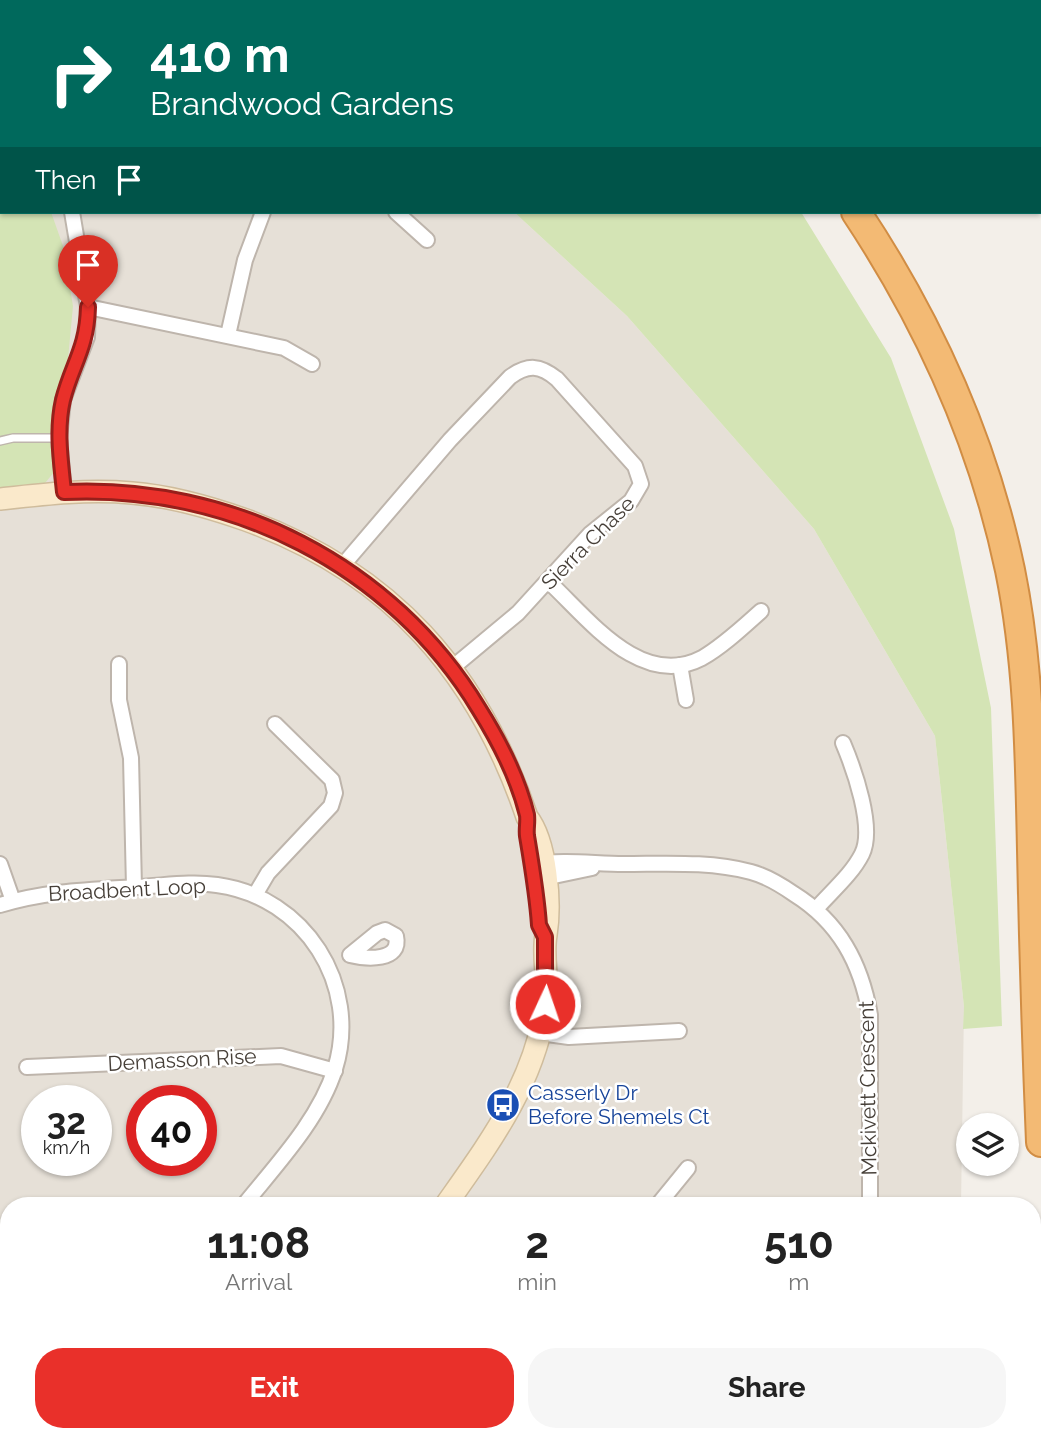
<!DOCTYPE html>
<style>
:root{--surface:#fff;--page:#f6f6f6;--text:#222;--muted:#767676;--accent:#e9302a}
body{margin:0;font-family:Raleway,sans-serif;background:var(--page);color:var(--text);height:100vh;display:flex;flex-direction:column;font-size:26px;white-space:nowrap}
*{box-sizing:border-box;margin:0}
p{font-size:23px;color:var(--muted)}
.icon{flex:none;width:38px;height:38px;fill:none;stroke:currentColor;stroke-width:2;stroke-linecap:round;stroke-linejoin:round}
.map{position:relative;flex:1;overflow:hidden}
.side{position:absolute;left:0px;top:1197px;width:1041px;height:245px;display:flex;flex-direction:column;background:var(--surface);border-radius:28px 28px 0 0;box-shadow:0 2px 5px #0004}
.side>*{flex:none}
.guide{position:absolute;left:0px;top:0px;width:1041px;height:214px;box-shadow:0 2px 5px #0004;background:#00695c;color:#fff;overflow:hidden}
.controls{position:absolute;left:956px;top:1113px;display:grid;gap:14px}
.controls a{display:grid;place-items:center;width:63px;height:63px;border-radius:50%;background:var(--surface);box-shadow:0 2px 5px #0004;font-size:35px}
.speed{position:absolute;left:21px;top:1085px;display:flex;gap:14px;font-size:35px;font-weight:700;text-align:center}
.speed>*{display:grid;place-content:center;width:91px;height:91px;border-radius:50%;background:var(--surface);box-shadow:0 2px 5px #0004;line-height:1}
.speed small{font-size:18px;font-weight:400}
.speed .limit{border:10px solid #d22;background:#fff;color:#111}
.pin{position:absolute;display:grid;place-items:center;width:60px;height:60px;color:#fff;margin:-72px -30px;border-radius:50% 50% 50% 0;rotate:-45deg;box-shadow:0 0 7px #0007}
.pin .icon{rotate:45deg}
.me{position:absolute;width:77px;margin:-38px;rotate:3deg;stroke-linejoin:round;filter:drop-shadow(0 0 5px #0008)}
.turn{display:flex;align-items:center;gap:24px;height:147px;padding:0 35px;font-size:32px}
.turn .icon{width:91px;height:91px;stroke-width:2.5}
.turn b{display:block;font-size:49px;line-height:60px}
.then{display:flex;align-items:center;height:66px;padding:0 35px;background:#0003;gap:14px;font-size:26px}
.eta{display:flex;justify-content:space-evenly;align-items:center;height:119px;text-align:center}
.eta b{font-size:42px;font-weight:700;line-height:49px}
.primary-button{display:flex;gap:14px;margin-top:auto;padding:14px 35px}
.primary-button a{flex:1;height:80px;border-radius:28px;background:var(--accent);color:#fff;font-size:28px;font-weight:700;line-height:80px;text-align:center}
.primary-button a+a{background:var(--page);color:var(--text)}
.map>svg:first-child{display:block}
.residential{fill:#e6e0d7;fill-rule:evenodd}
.green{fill:#d4e4b5}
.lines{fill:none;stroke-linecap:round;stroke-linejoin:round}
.lane-casing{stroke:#beb5ac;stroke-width:10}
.street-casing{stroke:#beb5ac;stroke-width:18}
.secondary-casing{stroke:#cfbc9c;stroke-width:24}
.highway-casing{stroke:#d18d44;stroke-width:32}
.lane{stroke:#fff;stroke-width:7}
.street{stroke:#fff;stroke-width:14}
.secondary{stroke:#fae9cb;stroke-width:21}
.highway{stroke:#f3ba74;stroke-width:28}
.route-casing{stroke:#971f1b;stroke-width:18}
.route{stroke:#e9302a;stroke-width:12}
.labels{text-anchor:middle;stroke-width:5;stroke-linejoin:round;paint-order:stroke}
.street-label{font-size:21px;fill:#463f38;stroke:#fff}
.transit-label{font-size:21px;fill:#164399;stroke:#fff;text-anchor:start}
</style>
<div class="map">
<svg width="1041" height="1442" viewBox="0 0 1041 1442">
<rect width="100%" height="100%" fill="#f3efe9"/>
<path class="residential" d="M0,0L287,2H2V212H514L627,316L814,529L935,736L964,1007L961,1206H9V1433H959V1442H0ZM37,1101H96V1160H37ZM142,1101H201V1160H142Z"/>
<g class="green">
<polygon points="285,0 591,0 594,2 287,2"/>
<polygon points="0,111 2,212 51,212 63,246 73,306 68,359 52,424 55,471 45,483 0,489"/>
<polygon points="514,212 801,212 891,358 954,529 991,708 1002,1026 963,1029 964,1007 935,736 814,529 627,316"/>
</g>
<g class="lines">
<g class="lane-casing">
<polyline id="lane" points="0,441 13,438 59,438"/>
</g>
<g class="street-casing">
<g id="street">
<polyline points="155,0 157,2"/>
<polyline points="0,75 2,79"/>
<polyline points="396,212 427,240"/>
<polyline points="88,307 284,348 312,364"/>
<polyline points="228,335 245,260 263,212"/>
<polyline points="64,492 59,438 63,400 87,337 88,307 72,212"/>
<path d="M343,565L450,440L510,377C528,364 540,365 557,379L635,466L641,484L631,501L590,534L518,613L452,668"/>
<path d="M549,582C588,618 641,690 702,658C723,646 743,627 761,611"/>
<polyline points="119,664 119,700 131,758 134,887"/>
<polyline points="680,665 686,700"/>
<polyline points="0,864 13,901"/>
<path d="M533,865C563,859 593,864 624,864C666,864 709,861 751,872C766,876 781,885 794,894C839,922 861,963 870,1015V1206"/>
<polyline points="535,880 592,868"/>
<polyline points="255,895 268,873 331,806 335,793 332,780 275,724"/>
<path d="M0,905C46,891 89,890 137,887C163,886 190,881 217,885C305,897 361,985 335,1069C319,1120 276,1165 243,1206"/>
<path d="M817,908C832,891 852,874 862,854C875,828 854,769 843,743"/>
<path d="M385,930L396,936C402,962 366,959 350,955L377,933Z"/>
<polyline points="540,1033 569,1037 679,1031"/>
<polyline points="27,1067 281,1056 335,1071"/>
<polyline points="657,1206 688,1168"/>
<polyline points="3,1378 9,1331"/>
<polyline points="864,1433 866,1442"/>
<polyline points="505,1442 508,1433"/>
</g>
</g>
<g class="secondary-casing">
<g id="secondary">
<path d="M0,499C45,494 87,489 132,493C171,496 209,507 246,520C391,573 478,672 527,817C547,842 551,904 546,935C542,957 549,981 546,1004C534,1084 490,1142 445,1206"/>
<polyline points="325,1442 327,1433"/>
</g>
</g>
<g class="highway-casing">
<g id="highway">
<polyline points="659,0 661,2"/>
<polyline points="820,0 825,2"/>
<polyline points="1032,0 1032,2"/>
<polyline points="1040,63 1041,63"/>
<polyline points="1040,160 1041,192"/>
<path d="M856,212C929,322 983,441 1010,570C1029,663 1030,756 1032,850C1034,948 1037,1045 1041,1142"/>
</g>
</g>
<use href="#lane" class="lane"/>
<use href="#street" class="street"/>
<use href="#secondary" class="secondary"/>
<use href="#highway" class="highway"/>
</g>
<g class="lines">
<g class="route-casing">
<path id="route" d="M88,307C87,349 72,364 63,400C56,431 61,461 64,492C231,484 392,565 479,709C499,741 518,778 527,815C528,822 526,829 527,836C532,866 537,895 539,925L545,937V1004"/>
</g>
<use href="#route" class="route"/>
</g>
<defs>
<g id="bus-disc" transform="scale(1.75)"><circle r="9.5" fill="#1a4fb4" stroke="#fff"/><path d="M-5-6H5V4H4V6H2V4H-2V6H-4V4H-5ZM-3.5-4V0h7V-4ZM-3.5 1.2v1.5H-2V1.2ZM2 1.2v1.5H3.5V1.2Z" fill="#fff"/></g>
</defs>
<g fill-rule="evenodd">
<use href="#bus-disc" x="503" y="1105"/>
</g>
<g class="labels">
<g class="street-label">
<text transform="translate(588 543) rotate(-45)" y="7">Sierra Chase</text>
<text transform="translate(127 890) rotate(-3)" y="7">Broadbent Loop</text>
<text transform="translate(182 1060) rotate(-3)" y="7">Demasson Rise</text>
<text transform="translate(868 1088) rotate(-91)" y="7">Mckivett Crescent</text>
</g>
<g class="transit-label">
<text x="528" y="1100">Casserly Dr<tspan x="528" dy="24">Before Shemels Ct</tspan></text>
</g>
</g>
</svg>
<div class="controls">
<a><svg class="icon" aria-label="layers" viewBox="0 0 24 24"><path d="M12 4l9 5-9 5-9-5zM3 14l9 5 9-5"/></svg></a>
</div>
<div class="speed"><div>32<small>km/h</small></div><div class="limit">40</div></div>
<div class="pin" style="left:88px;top:307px;background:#d93025"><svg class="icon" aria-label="arrive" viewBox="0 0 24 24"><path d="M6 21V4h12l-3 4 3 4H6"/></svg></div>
<svg class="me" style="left:545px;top:1004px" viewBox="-20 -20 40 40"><circle r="17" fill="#e9302a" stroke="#fff" stroke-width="3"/><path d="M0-11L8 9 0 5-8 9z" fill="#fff"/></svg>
<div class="guide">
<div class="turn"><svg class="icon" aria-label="right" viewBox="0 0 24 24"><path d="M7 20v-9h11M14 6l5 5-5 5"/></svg><div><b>410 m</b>Brandwood Gardens</div></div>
<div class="then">Then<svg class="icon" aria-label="arrive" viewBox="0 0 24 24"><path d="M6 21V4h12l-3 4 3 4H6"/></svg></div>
</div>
<section class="side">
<div class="eta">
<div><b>11:08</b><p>Arrival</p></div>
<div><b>2</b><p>min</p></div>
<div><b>510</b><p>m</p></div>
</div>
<div class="primary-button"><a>Exit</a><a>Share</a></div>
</section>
</div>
